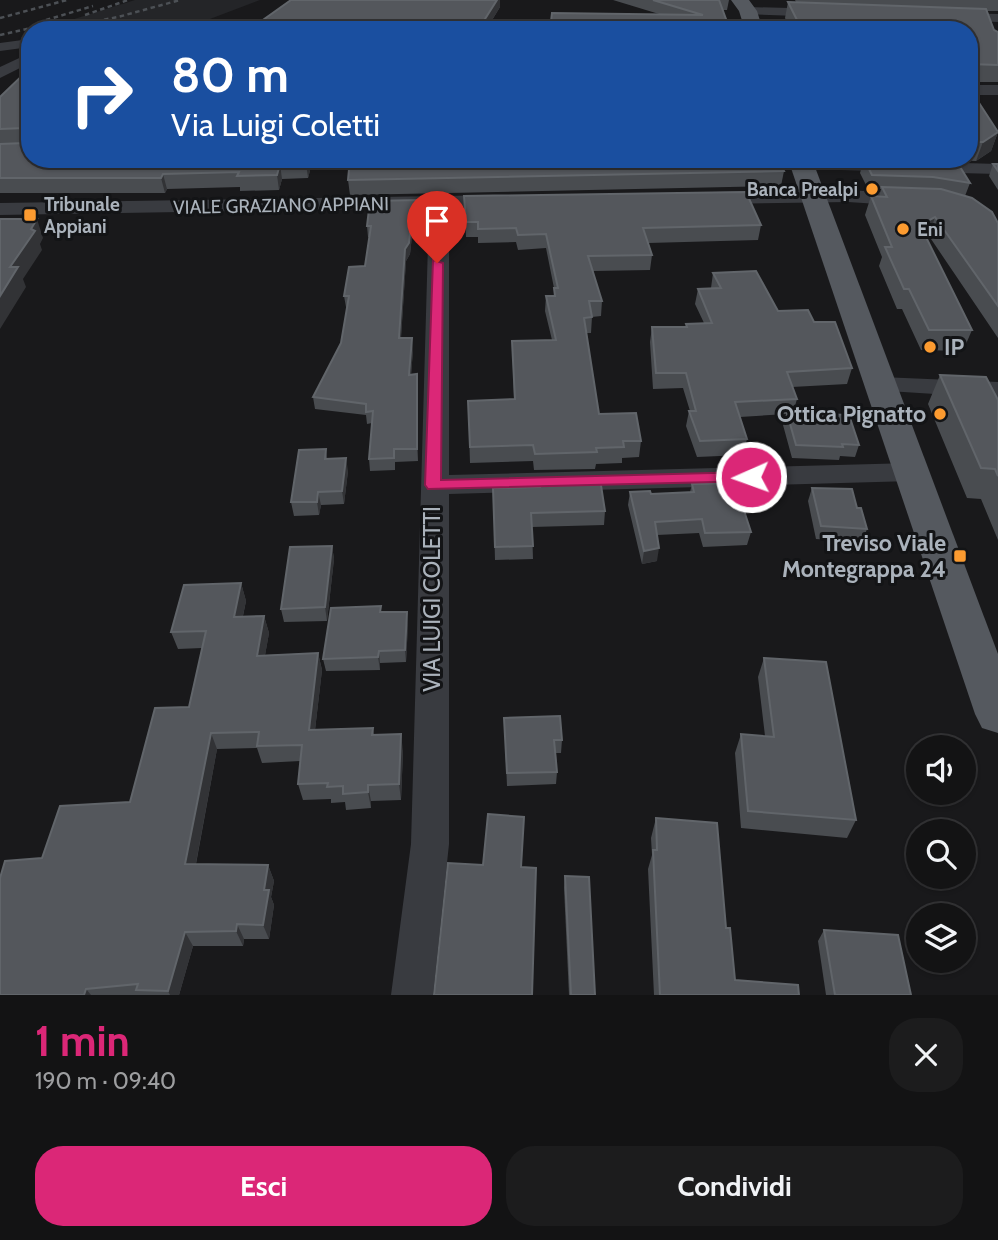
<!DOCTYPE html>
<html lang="it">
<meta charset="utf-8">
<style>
:root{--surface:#131314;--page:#1c1c1d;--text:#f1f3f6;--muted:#9d9ea0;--line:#323234;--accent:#db2777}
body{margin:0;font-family:Cabin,sans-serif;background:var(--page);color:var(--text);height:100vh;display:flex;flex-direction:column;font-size:26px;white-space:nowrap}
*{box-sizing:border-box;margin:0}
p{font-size:23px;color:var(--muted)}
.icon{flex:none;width:38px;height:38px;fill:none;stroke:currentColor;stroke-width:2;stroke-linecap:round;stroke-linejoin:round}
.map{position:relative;height:995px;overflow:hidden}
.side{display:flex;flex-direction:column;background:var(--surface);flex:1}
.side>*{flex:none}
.guide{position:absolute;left:21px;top:21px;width:957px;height:147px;border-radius:28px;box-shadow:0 2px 5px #0004,0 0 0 2px var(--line);background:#1a4fa0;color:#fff;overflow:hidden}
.fabs{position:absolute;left:906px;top:735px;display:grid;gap:14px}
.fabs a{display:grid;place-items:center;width:70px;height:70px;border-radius:50%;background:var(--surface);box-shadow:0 2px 5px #0004,0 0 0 2px var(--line);font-size:35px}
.pin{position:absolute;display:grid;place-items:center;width:60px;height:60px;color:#fff;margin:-72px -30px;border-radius:50% 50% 50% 0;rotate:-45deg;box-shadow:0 0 7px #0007}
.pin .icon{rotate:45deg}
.me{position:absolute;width:77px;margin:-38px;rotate:268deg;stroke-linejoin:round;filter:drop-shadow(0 0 5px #0008)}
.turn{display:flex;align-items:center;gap:24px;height:147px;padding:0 35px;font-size:32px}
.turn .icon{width:91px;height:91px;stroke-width:2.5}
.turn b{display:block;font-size:49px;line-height:60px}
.round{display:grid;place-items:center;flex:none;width:74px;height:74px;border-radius:28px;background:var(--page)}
.overview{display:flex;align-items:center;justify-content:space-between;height:119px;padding:0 35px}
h1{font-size:42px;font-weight:700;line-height:52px;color:var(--accent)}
.action{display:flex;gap:14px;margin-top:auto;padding:14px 35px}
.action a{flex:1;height:80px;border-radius:28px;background:var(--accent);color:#fff;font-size:28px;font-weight:700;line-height:80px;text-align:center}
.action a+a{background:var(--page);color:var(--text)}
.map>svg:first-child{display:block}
.built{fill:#242528}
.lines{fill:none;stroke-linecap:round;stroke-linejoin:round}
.minor{fill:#393b40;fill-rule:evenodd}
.major{fill:#55595f;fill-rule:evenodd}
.rail{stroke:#4c5055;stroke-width:2.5;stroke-dasharray:4.5 3.5;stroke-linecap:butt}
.wall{fill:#494c50}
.shaded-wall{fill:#323336}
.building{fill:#54575c;stroke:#61656a;stroke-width:2}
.route{fill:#db2777;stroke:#8e194d;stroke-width:2}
.poi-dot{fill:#fc9b30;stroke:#131416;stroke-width:2.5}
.labels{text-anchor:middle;stroke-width:6;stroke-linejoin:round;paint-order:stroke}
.far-poi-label{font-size:19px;font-weight:bold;fill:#aab2bb;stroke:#131416;text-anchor:start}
.far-street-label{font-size:19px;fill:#aab2bb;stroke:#131416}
.poi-label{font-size:23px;font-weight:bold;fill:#aab2bb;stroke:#131416;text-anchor:end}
.street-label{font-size:23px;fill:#aab2bb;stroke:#131416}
</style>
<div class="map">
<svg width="998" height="995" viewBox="0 0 998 995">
<rect width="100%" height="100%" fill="#19191b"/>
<polygon class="built" points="135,0 260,0 181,30 85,30 79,24 39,30"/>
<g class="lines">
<g class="minor">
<polygon points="748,7 826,9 833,13 826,17 743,14 743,8"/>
<polygon points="953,13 998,14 998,22 948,20 946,17"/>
<polygon points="30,39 30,47 0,51 0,43"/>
<polygon points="30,53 30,63 0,78 0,67"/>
<rect x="970" y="85" width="28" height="10"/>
<polygon points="826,159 998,164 998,174 801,169 792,164 798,159"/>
<polygon points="848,190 909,194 919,200 909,206 848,202 712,204 703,198 712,192"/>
<polygon points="503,195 513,201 510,205 449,208 449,475 912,463 922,465 926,472 922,479 912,481 449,494 449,844 433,995 391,995 411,844 429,208 0,215 0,203"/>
<polygon points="881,377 998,382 998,398 872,390 869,385 872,380"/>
</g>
<g class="major">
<polygon points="731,0 749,0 757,11 763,30 745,30 739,11"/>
<polygon points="788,159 812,159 998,654 998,733 982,728 975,714"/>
</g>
<g class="rail">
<polyline points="85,15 128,0"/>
<polyline points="0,18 67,0"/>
<polyline points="46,20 93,6"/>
<polyline points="49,30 118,17 180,0"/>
<polyline points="0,35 58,22"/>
</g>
</g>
<g class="wall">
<polygon points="291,0 500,0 500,7 486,30 265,30 263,20"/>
<polygon points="613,0 729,0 727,10 723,10 730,30 659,14"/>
<polygon points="795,0 998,0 998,11 987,11 994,30 998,32 998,82 970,82 970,30 791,30 785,18 788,2 796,2"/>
<polygon points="970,89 998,132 991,151 976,161 913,159 970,159"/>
<polygon points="0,97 313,159 308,178 282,179 279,190 240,191 240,187 167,189 165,193 0,193"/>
<polygon points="864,159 970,183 965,196 998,223 998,338 929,236 926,238 972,330 963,351 921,350 902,309 897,309 879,266 882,257 865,215 871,196 879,197 881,189 868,189 860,173"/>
<polygon points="993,164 998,164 998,190 989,176"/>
<polygon points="784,171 781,186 350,195 348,180"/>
<polygon points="464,196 761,225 758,240 648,243 652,255 650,270 593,271 602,301 601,316 592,317 591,333 586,333 599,414 641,441 639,457 622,458 622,463 596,464 595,469 534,470 533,461 470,463 468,401 514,400 512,341 552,340 545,311 546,296 554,296 554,288 546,248 518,250 516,242 478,243 478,237 466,237"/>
<polygon points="421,211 419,236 412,236 410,254 406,261 401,338 413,350 411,375 418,386 418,461 395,462 395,470 370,471 369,459 372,423 367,424 366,415 315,409 313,397 341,343 347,307 346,307 344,296 365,266 369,237 368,237 367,226"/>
<polygon points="713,273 778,311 814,322 852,368 847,384 792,387 797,399 793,413 859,445 855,457 840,456 839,460 792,458 783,425 786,414 740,417 747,439 743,455 697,457 686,426 689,411 690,411 683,388 653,389 650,342 652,327 686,327 686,324 704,323 695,304 698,289 711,288"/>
<polygon points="940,375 998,400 998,540 981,499 967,498 928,404"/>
<polygon points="326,449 327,459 348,471 344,504 321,505 319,515 294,516 291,502"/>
<polygon points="539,481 605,511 604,525 532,527 533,559 495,560 493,488 539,487"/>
<polygon points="692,484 751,532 747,545 703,547 699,533 657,535 657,561 642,564 628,505 630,492 651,494 690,492"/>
<polygon points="812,488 857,508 867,529 862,542 816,539 808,501"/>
<polygon points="332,546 334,559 327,621 284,622 281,609"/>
<polygon points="241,583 246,601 243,616 264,616 269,633 265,655 318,653 322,670 315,730 373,728 374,735 403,751 401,800 371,801 371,808 346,810 345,802 331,803 331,799 303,800 298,784 300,761 262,763 257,748 217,749 196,864 268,865 274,881 271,897 274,905 269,939 244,939 243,946 193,946 179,995 0,995 42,858 130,802 189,707 202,648 178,649 171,632"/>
<polygon points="381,606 381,612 408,624 406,662 380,663 380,670 326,671 323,659"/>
<polygon points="764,658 856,820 847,838 741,828 735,753 741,734 765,736 758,677"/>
<polygon points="504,718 562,740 561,753 556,753 557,772 556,784 507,786"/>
<polygon points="656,818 726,928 735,980 799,995 654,995 648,869 652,855 651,838"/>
<polygon points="565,876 595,995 569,995 564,888"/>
<polygon points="824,930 911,995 826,995 818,941"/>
</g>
<g class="shaded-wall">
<polygon points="497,0 500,0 500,7 486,30 478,30"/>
<polygon points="998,132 991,151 976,161 983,142"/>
<polygon points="307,159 313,159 308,178 306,163"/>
<polygon points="280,164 282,179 279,190 277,175"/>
<polygon points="163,174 167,189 165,193 161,178"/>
<polygon points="420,200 421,211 419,236 419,225"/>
<polygon points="935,217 929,236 914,245 920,225"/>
<polygon points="37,219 43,238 40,244 42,250 23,279 26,287 0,329 0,296 10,267"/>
<polygon points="411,225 412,236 410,254 406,261 400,350 399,338 405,249"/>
<polygon points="412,338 413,350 410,387 409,375"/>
<polygon points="417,374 418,386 418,461 417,449"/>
<polygon points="346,458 348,471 344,504 342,491"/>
<polygon points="318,492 321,505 319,515 317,502"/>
<polygon points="332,546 334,559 327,621 325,607"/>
<polygon points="659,548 657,561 642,564 644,551"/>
<polygon points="241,583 246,601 239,634 234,617"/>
<polygon points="407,612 408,624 406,662 405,650"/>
<polygon points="264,616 269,633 262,673 257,656"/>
<polygon points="379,651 380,663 380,670 378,657"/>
<polygon points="318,653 322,670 313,747 309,730"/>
<polygon points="211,733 217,749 193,879 185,864"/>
<polygon points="401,734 403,751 401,800 399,784"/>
<polygon points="368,785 371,801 371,808 368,792"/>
<polygon points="268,865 274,881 271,897 274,905 269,939 263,925 264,890"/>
<polygon points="237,924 244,939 243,946 236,931"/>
<polygon points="185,932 193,946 179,995 170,995 168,991"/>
<polygon points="86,989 91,995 84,995"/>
</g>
<g class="building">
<polygon points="291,0 497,0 478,30 368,30 368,28 314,24 311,30 276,30 280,21 263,20"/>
<polygon points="653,0 719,0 730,30 550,30 552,13 703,15"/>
<polygon points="788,2 986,9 994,30 998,32 998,65 970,64 970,30 802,30"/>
<polygon points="194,23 200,30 189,30"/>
<polygon points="30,68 30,159 307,159 306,163 280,164 277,175 237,176 239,172 163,174 161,178 0,178 0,144 25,143 28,140 28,131 25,128 0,129 0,97"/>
<polygon points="970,89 998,132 983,142 970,142"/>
<polygon points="350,159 778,159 784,171 348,180"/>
<polygon points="864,159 957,162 970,183 933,177 872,175"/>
<polygon points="993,164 998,164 998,171"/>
<polygon points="882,187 941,189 972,198 992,212 998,223 998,306 935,217 920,225 972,330 929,330 909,289 904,289 885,247 892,247 871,196 887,197"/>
<polygon points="746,192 761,225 643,228 652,255 588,256 602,301 589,301 592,317 584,318 599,414 636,413 641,441 623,441 624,447 596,448 597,452 535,454 533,445 470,447 468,401 515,399 512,341 556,340 546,296 555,296 554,288 558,288 546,234 518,235 516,228 478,229 478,222 466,222 464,196"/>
<polygon points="420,200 419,225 411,225 409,243 405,249 399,338 412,338 409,375 417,374 417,449 394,449 394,458 369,459 373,411 366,412 366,404 313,397 341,343 349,296 344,296 349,267 365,266 371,226 367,226 370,201"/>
<polygon points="0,219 37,219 31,229 35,231 10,267 18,267 0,296"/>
<polygon points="756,271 778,311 808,310 814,322 835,322 852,368 787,372 797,399 735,402 747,439 700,441 689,411 696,411 686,373 656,373 652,327 687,327 686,324 712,323 698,289 721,288 713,273"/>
<polygon points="940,375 986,377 998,400 998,476 995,469 981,468"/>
<polygon points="787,413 849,415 859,445 842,444 843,447 796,445"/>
<polygon points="326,449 325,459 346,458 342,491 318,492 317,502 291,502 299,450"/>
<polygon points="600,479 605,511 531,513 533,546 495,547 493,488 540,487 539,481"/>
<polygon points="735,483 751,532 705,533 702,519 655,522 659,548 644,551 630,492 650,491 651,494 694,492 692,484"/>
<polygon points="812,488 852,489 857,508 861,508 867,529 821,526"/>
<polygon points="332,546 325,607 281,609 290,547"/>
<polygon points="241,583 234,617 264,616 257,656 318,653 309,730 373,728 372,735 401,734 399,784 368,785 368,792 343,794 343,786 327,787 328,783 298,784 302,745 257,746 259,732 211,733 185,864 268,865 264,890 269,890 263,925 237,924 236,931 185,932 168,991 136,990 138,984 86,989 84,995 0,995 0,878 5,861 42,858 60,806 130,802 155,708 189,707 206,631 171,632 184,585"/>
<polygon points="381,606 380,612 407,612 405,650 379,651 378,657 323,659 331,608"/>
<polygon points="764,658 826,662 856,820 748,811 741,734 774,737"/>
<polygon points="560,716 562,740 554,740 557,772 507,773 504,718"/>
<polygon points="488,814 524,817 521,867 536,868 532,995 434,995 448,863 483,865"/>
<polygon points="656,818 717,823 726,928 730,928 735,980 798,985 799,995 660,995 653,850 657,850"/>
<polygon points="565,876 589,877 595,995 571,995"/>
<polygon points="824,930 898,935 911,995 835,995"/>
</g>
<polygon class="route" points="433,260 443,263 441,480 751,472 758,477 756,481 428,489 425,485"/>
<g class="poi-dot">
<circle cx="872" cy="189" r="7"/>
<rect x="23" y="208" width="14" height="14" rx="3.5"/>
<circle cx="903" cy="229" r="7"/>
<circle cx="930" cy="347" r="7"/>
<circle cx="940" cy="414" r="7"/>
<rect x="953" y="549" width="14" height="14" rx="3.5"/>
</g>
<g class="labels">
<g class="far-poi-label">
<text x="858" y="196" text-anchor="end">Banca Prealpi</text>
<text x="44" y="211">Tribunale<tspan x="44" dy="22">Appiani</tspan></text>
<text x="917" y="236">Eni</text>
</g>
<g class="far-street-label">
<text transform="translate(281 205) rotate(-1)" y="7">VIALE GRAZIANO APPIANI</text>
</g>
<g class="poi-label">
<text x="944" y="355" text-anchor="start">IP</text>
<text x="926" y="422">Ottica Pignatto</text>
<text x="946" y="551">Treviso Viale<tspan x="946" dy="26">Montegrappa 24</tspan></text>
</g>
<g class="street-label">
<text transform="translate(432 599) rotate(-90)" y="8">VIA LUIGI COLETTI</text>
</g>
</g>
</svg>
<div class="fabs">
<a><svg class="icon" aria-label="sound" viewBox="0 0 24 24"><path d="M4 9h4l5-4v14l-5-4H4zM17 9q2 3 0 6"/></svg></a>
<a><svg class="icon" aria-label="search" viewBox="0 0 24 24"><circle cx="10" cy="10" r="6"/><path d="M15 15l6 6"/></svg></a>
<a><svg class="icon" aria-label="layers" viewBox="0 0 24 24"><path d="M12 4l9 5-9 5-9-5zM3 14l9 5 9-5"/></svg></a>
</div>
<div class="pin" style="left:437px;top:263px;background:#d93025"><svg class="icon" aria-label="arrive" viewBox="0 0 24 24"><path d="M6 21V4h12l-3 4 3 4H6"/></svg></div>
<svg class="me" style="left:751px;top:477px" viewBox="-20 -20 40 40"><circle r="17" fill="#db2777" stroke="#fff" stroke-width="3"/><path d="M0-11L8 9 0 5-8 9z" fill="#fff"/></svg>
<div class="guide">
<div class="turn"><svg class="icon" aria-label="right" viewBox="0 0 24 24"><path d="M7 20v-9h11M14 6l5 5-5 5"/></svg><div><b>80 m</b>Via Luigi Coletti</div></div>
</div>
</div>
<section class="side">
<div class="overview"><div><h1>1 min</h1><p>190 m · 09:40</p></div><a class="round"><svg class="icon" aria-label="close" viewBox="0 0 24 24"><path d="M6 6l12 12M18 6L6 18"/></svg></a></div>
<div class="action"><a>Esci</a><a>Condividi</a></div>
</section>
